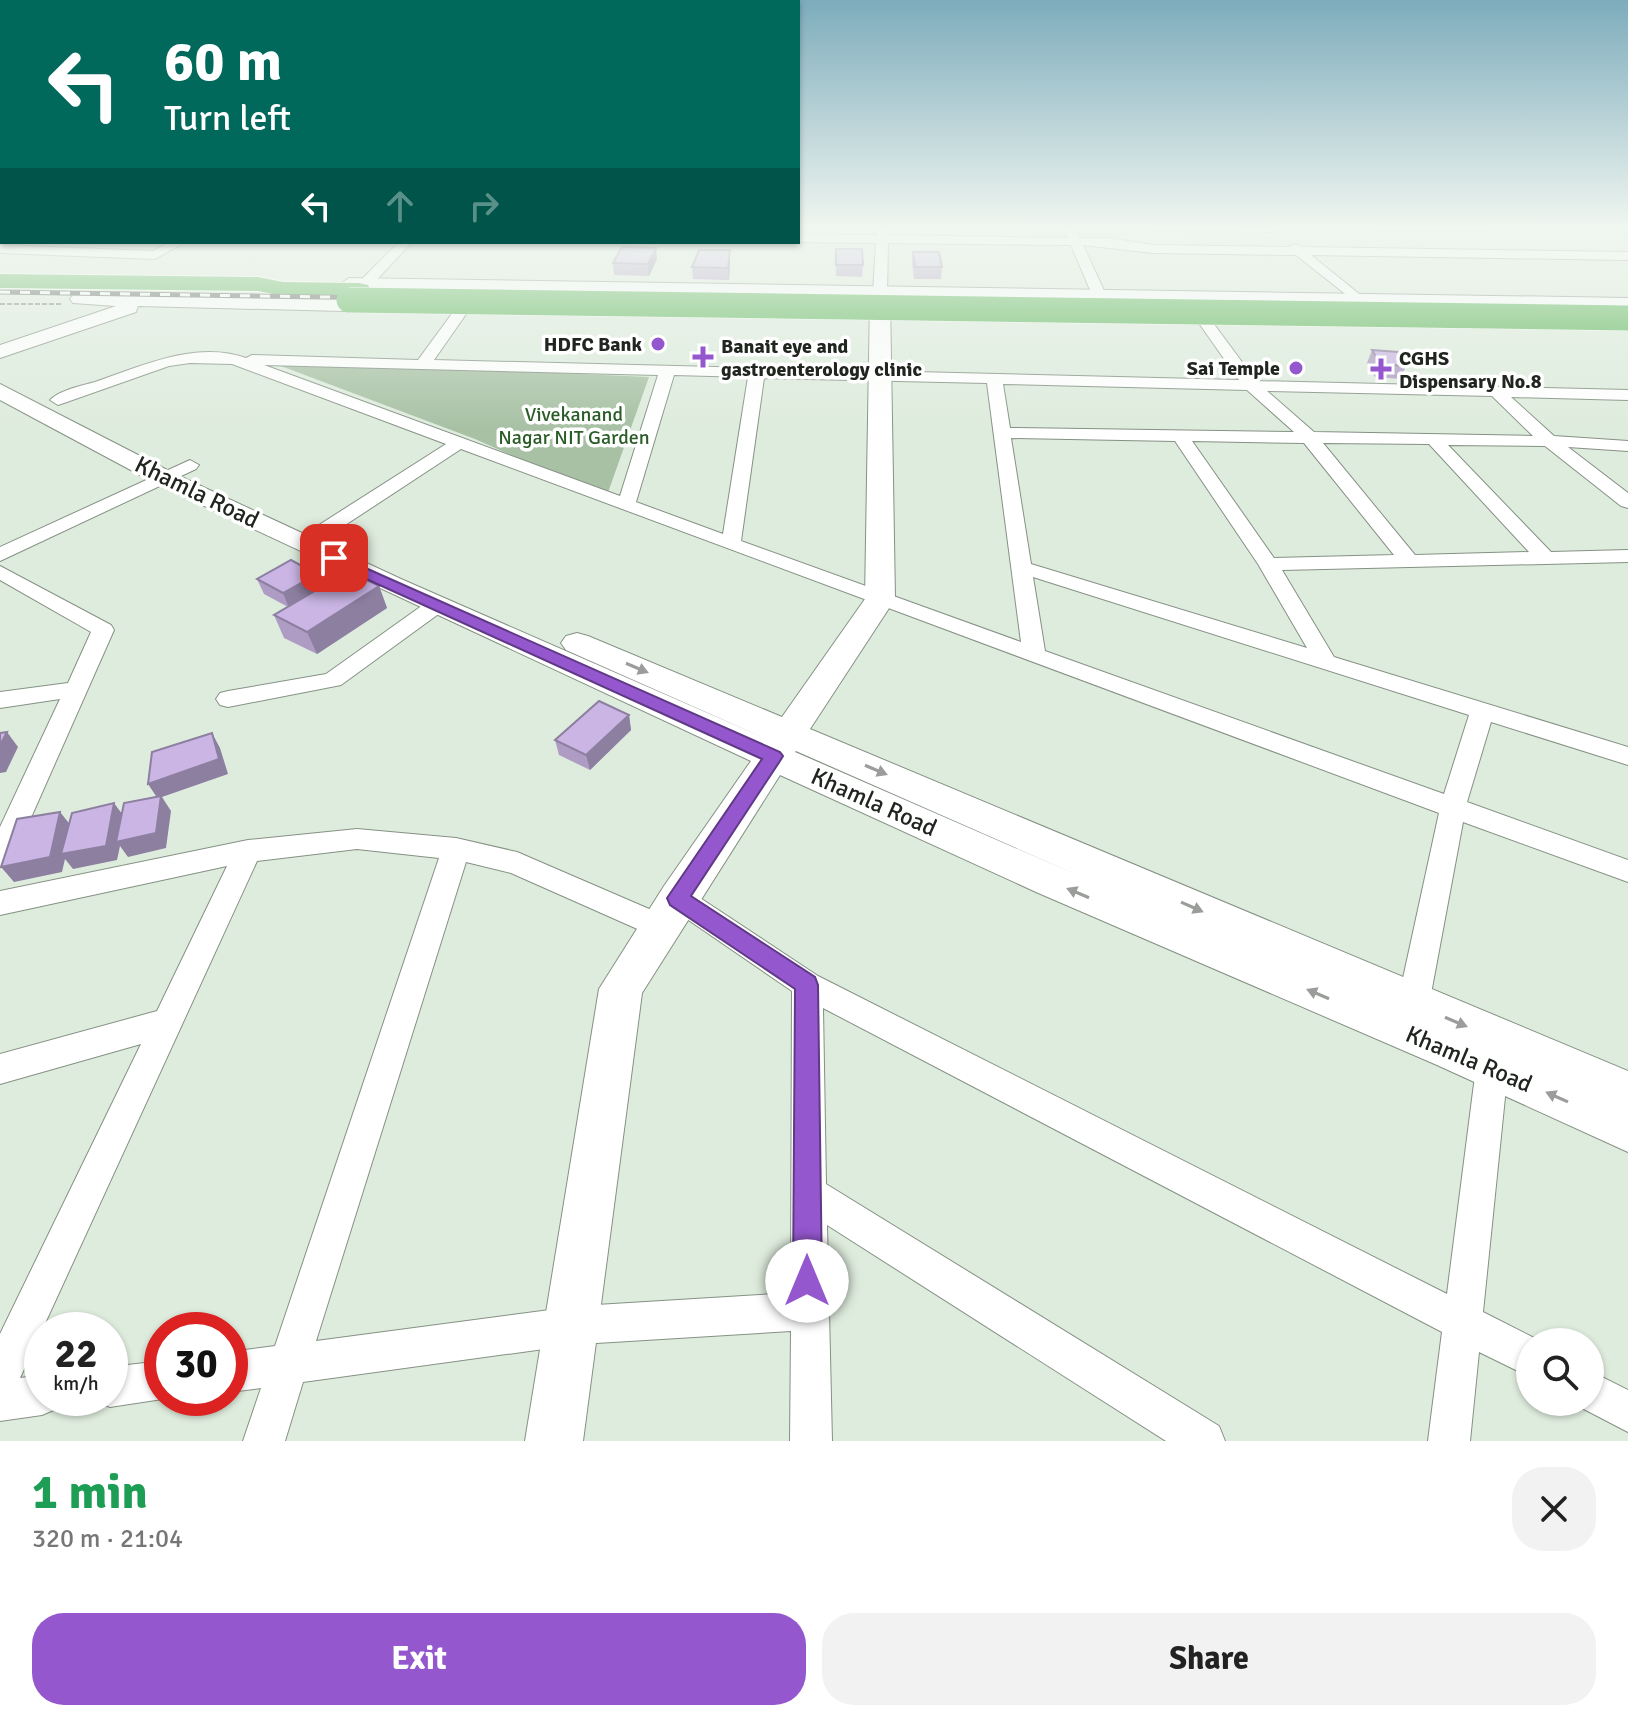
<!DOCTYPE html>
<meta charset="utf-8">
<style>
:root{--surface:#fff;--page:#f2f2f2;--text:#222;--muted:#767676;--accent:#9457ce}
body{margin:0;font-family:Signika,sans-serif;background:var(--page);color:var(--text);height:100vh;display:flex;flex-direction:column;font-size:30px;white-space:nowrap}
*{box-sizing:border-box;margin:0}
p{font-size:26px;color:var(--muted)}
.icon{flex:none;width:44px;height:44px;fill:none;stroke:currentColor;stroke-width:2;stroke-linecap:round;stroke-linejoin:round}
.map{position:relative;height:1441px;overflow:hidden}
.details{display:flex;flex-direction:column;background:var(--surface);flex:1}
.details>*{flex:none}
.top-card{position:absolute;left:0px;top:0px;width:800px;height:244px;box-shadow:0 2px 6px #0004;background:#00695c;color:#fff;overflow:hidden}
.tools{position:absolute;left:1516px;top:1328px;display:grid;gap:16px}
.tools a{display:grid;place-items:center;width:88px;height:88px;border-radius:50%;background:var(--surface);box-shadow:0 2px 6px #0004;font-size:40px}
.speed{position:absolute;left:24px;top:1312px;display:flex;gap:16px;font-size:40px;font-weight:700;text-align:center}
.speed>*{display:grid;place-content:center;width:104px;height:104px;border-radius:50%;background:var(--surface);box-shadow:0 2px 6px #0004;line-height:1}
.speed small{font-size:20px;font-weight:400}
.speed .limit{border:12px solid #d22;background:#fff;color:#111}
.pin{position:absolute;display:grid;place-items:center;width:68px;height:68px;color:#fff;margin:-34px;border-radius:16px;box-shadow:0 4px 12px #0006}
.me{position:absolute;width:88px;margin:-44px;rotate:0deg;stroke-linejoin:round;filter:drop-shadow(0 0 6px #0008)}
.turn{display:flex;align-items:center;gap:28px;height:168px;padding:0 32px;font-size:36px}
.turn .icon{width:104px;height:104px;stroke-width:2.5}
.turn b{display:block;font-size:56px;line-height:68px}
.lanes{display:flex;align-items:center;height:76px;padding:0 32px;background:#0003;justify-content:center;gap:40px;direction:ltr}
.lanes .off{opacity:.35}
.round{display:grid;place-items:center;flex:none;width:84px;height:84px;border-radius:32px;background:var(--page)}
.headline{display:flex;align-items:center;justify-content:space-between;height:136px;padding:0 32px}
h1{font-size:48px;font-weight:700;line-height:60px;color:#1e9e55}
.cta{display:flex;gap:16px;margin-top:auto;padding:16px 32px}
.cta a{flex:1;height:92px;border-radius:32px;background:var(--accent);color:#fff;font-size:32px;font-weight:700;line-height:92px;text-align:center}
.cta a+a{background:var(--page);color:var(--text)}
.map>svg:first-child{display:block}
.green{fill:#a8c1a5}
.lines{fill:none;stroke-linecap:round;stroke-linejoin:round}
.street-casing{stroke:#859184;stroke-width:2}
.secondary-casing{stroke:#859184;stroke-width:2}
.highway-casing{stroke:#fff;stroke-width:2}
.path{stroke:#7c867b;stroke-width:2;stroke-dasharray:5 2;stroke-linecap:butt}
.street{fill:#fff;fill-rule:evenodd}
.secondary{fill:#fff;fill-rule:evenodd}
.highway{fill:#5ab455;fill-rule:evenodd}
.rail-casing{stroke:#575e56;stroke-width:5}
.rail{stroke:#fff;stroke-width:3;stroke-dasharray:10;stroke-linecap:butt}
.highway-bridge-casing{stroke:#fff;stroke-width:26;stroke-linecap:butt}
.highway-bridge{stroke:#5ab455;stroke-width:25}
.wall{fill:#ae9cc4}
.shaded-wall{fill:#8d7fa0}
.building{fill:#cab5e4;stroke:#8d7fa0;stroke-width:2}
.oneway{fill:#9b9d9a}
.route{fill:#9457ce;stroke:#603986;stroke-width:2}
.poi-dot{fill:#9457ce;stroke:#fff;stroke-width:3}
.labels{text-anchor:middle;stroke-width:7;stroke-linejoin:round;paint-order:stroke}
.far-poi-label{font-size:20px;font-weight:bold;fill:#20251f;stroke:#fff;text-anchor:end}
.far-park-label{font-size:20px;fill:#2a5c27;stroke:#fff}
.street-label{font-size:24px;fill:#20251f;stroke:#fff}
</style>
<div class="map">
<svg width="1628" height="1441" viewBox="0 0 1628 1441">
<rect width="100%" height="100%" fill="#deecdd"/>
<polygon class="green" points="265,360 649,377 606,498 475,439"/>
<g class="lines">
<g class="street-casing">
<g id="street">
<polygon points="877,226 889,226 889,235 1068,238 1064,229 1073,226 1080,238 1108,238 1153,245 1289,247 1295,244 1302,247 1628,252 1628,260 1311,255 1363,297 1363,303 1358,304 1296,255 1153,253 1083,245 1107,297 1100,301 1093,297 1071,245 888,243 887,294 880,298 873,294 876,243 798,242 798,234 877,235"/>
<polygon points="1280,226 1279,231 1275,232 1158,231 1152,227"/>
<polygon points="1369,226 1497,226 1491,230 1375,230"/>
<polygon points="170,242 185,242 155,259 0,253 0,245 153,251"/>
<polygon points="399,242 412,242 369,288 359,288 359,282"/>
<path d="M464,303L471,307L434,360L1239,380L1196,319L1203,315L1208,316L1256,381L1628,390V400L1511,397L1554,436L1628,441V451L1568,447L1628,493V508L1621,506L1545,446L1448,445L1551,552L1628,550V562L1282,570L1334,657L1628,747V765L1491,722L1467,802L1628,860V882L1463,822L1427,1015L1422,1025L1411,1029L1400,1025L1395,1015L1439,813L461,449L333,533H319L316,529L319,525L446,444L232,364L190,363L169,366L64,403L58,405L50,400C60,390 81,386 95,382C141,366 197,340 246,358L252,355L418,360L459,304ZM264,365L658,375L620,496ZM674,375L748,377L723,534L636,502ZM764,378L987,383L1021,642L741,541ZM1003,384L1247,390L1294,432L1010,428ZM1267,391L1492,396L1533,436L1314,432ZM1011,438L1175,441L1258,564L1307,648L1031,564ZM1192,441L1304,443L1394,555L1274,558ZM1323,443L1429,444L1529,552L1415,555ZM1033,577L1469,715L1444,794L1045,651Z"/>
<polygon points="190,460 199,465 196,469 0,561 0,547"/>
<polygon points="0,566 111,625 114,630 14,856 10,864 0,867 0,827 60,699 0,708 0,692 68,683 91,632 0,580"/>
<polygon points="437,599 448,605 444,610 341,685 228,707 220,705 216,699 220,693 228,691 326,674 430,600"/>
<polygon points="357,829 456,838 517,852 670,918 675,927 670,936 660,939 511,873 466,862 316,1341 580,1306 791,1293 792,991 668,906 664,898 668,890 678,886 688,890 818,976 1447,1294 1476,1068 1481,1057 1492,1053 1503,1057 1508,1068 1483,1312 1542,1342 1530,1342 1530,1377 1479,1352 1470,1441 1428,1441 1442,1332 823,1008 826,1184 1219,1426 1225,1441 1166,1441 827,1225 832,1441 790,1441 791,1331 580,1344 303,1382 285,1441 243,1441 261,1388 230,1392 230,1352 275,1346 439,858 357,849 257,861 20,1378 42,1375 42,1398 61,1398 56,1409 42,1415 0,1421 0,1334 141,1044 0,1084 0,1054 157,1011 227,866 0,915 0,891 248,840"/>
<polygon points="162,1361 162,1398 169,1398 110,1407 96,1401 94,1398 110,1398 110,1367"/>
<polygon points="1590,1371 1628,1390 1628,1432 1576,1405 1574,1402 1590,1402"/>
</g>
</g>
<g class="secondary-casing">
<g id="secondary">
<path d="M349,278L1628,298V310L890,298L895,599L810,729L1628,1071V1152L1437,1065L1036,892L780,775L642,993L583,1441H525L599,989L664,886L751,761L155,483L0,400V384L173,473L401,579L767,739L566,650L561,643L566,636L577,633L588,636L782,717L865,599L870,298L342,288L340,284ZM796,751L1082,877L795,752Z"/>
<polygon points="80,293 384,300 394,306 384,312 138,306 136,312 0,358 0,345 116,306 73,303 70,299 73,295"/>
</g>
</g>
<g class="highway-casing">
<polygon id="highway" points="0,274 258,277 283,282 359,283 368,285 371,290 368,295 359,297 283,296 258,291 0,288"/>
</g>
<polyline class="path" points="0,304 62,304"/>
<use href="#street" class="street"/>
<use href="#secondary" class="secondary"/>
<use href="#highway" class="highway"/>
<g class="rail-casing">
<polyline id="rail" points="0,292 1628,317"/>
</g>
<use href="#rail" class="rail"/>
<g class="highway-bridge-casing">
<polyline id="highway-bridge" points="349,300 1628,318"/>
</g>
<use href="#highway-bridge" class="highway-bridge"/>
</g>
<g class="wall">
<polygon points="836,249 863,265 862,277 836,276"/>
<polygon points="913,252 942,267 941,279 914,279 912,264"/>
<polygon points="657,259 649,276 614,275 613,263"/>
<polygon points="730,261 729,280 693,279 692,267"/>
<polygon points="1372,350 1406,366 1401,379 1375,377 1367,363"/>
<polygon points="317,574 322,587 379,586 387,608 317,654 284,638 274,615 288,607 264,594 257,579"/>
<polygon points="629,715 631,730 590,770 559,755 555,740"/>
</g>
<g class="shaded-wall">
<polygon points="656,248 657,259 649,276 648,264"/>
<polygon points="730,250 730,261 729,280 728,268"/>
<polygon points="317,574 323,588 289,608 283,593"/>
<polygon points="379,586 387,608 317,654 307,632"/>
<polygon points="629,715 631,730 590,770 586,755"/>
<polygon points="7,732 18,747 6,772 0,773 0,745"/>
<polygon points="212,733 220,748 228,774 162,797 171,811 166,848 128,857 120,846 117,860 73,869 65,859 62,872 14,882 1,867 60,812 72,827 114,803 125,818 158,799 148,784"/>
</g>
<g class="building">
<polygon points="622,247 656,248 648,264 613,263"/>
<polygon points="836,249 862,249 863,265 836,265"/>
<polygon points="699,250 730,250 728,268 692,267"/>
<polygon points="913,252 939,252 942,267 915,267"/>
<polygon points="1372,350 1398,352 1406,366 1380,364"/>
<polygon points="291,560 317,574 283,593 257,579"/>
<polygon points="349,571 379,586 307,632 274,615"/>
<polygon points="599,701 629,715 586,755 555,740"/>
<polygon points="7,732 0,745 0,733"/>
<polygon points="212,733 219,759 148,784 152,752"/>
<polygon points="161,796 156,833 116,842 124,803"/>
<polygon points="114,803 106,846 61,854 72,813"/>
<polygon points="60,812 50,857 1,867 17,819"/>
</g>
<defs><path id="oneway-solid" d="M-6-.8H1V-3.2L6.5 0L1 3.2V.8H-6Z" transform="scale(2)"/></defs>
<g class="oneway">
<use href="#oneway-solid" transform="translate(637 668) rotate(23)"/>
<use href="#oneway-solid" transform="translate(876 770) rotate(23)"/>
<use href="#oneway-solid" transform="translate(1078 893) rotate(-157)"/>
<use href="#oneway-solid" transform="translate(1192 907) rotate(24)"/>
<use href="#oneway-solid" transform="translate(1318 994) rotate(-157)"/>
<use href="#oneway-solid" transform="translate(1456 1022) rotate(23)"/>
<use href="#oneway-solid" transform="translate(1557 1097) rotate(-156)"/>
</g>
<linearGradient id="sky" x2="0" y2="1"><stop stop-color="#7dacbc"/><stop offset="0.53" stop-color="#f0f6f0"/><stop offset="1" stop-color="#f0f6f0" stop-opacity="0"/></linearGradient>
<rect width="1628" height="428" fill="url(#sky)"/>
<polygon class="route" points="334,554 780,752 783,756 780,761 691,896 815,977 818,985 822,1281 818,1292 807,1296 797,1292 793,1281 795,989 670,905 667,898 762,759 329,562 329,555"/>
<g class="poi-dot">
<circle cx="658" cy="344" r="8"/>
<path d="M699 345h8v8h8v8h-8v8h-8v-8h-8v-8h8z"/>
<circle cx="1296" cy="368" r="8"/>
<path d="M1377 357h8v8h8v8h-8v8h-8v-8h-8v-8h8z"/>
</g>
<g class="labels">
<g class="far-poi-label">
<text x="642" y="351">HDFC Bank</text>
<text x="721" y="353" text-anchor="start">Banait eye and<tspan x="721" dy="23">gastroenterology clinic</tspan></text>
<text x="1399" y="365" text-anchor="start">CGHS<tspan x="1399" dy="23">Dispensary No.8</tspan></text>
<text x="1280" y="375">Sai Temple</text>
</g>
<g class="far-park-label">
<text x="574" y="421">Vivekanand<tspan x="574" dy="23">Nagar NIT Garden</tspan></text>
</g>
<g class="street-label">
<text transform="translate(197 492) rotate(26)" y="8">Khamla Road</text>
<text transform="translate(874 802) rotate(24)" y="8">Khamla Road</text>
<text transform="translate(1469 1059) rotate(23)" y="8">Khamla Road</text>
</g>
</g>
</svg>
<div class="tools">
<a><svg class="icon" aria-label="search" viewBox="0 0 24 24"><circle cx="10" cy="10" r="6"/><path d="M15 15l6 6"/></svg></a>
</div>
<div class="speed"><div>22<small>km/h</small></div><div class="limit">30</div></div>
<div class="pin" style="left:334px;top:558px;background:#d93025"><svg class="icon" aria-label="arrive" viewBox="0 0 24 24"><path d="M6 21V4h12l-3 4 3 4H6"/></svg></div>
<svg class="me" style="left:807px;top:1281px" viewBox="-20 -20 40 40"><circle r="19" fill="#fff"/><path d="M0-13L10 11 0 6-10 11z" fill="#9457ce"/></svg>
<div class="top-card">
<div class="turn"><svg class="icon" aria-label="left" viewBox="0 0 24 24"><path d="M17 20v-9H6M10 6l-5 5 5 5"/></svg><div><b>60 m</b>Turn left</div></div>
<div class="lanes"><svg class="icon" aria-label="left" viewBox="0 0 24 24"><path d="M17 20v-9H6M10 6l-5 5 5 5"/></svg><svg class="icon off" aria-label="ahead" viewBox="0 0 24 24"><path d="M12 20V5M6 11l6-6 6 6"/></svg><svg class="icon off" aria-label="right" viewBox="0 0 24 24"><path d="M7 20v-9h11M14 6l5 5-5 5"/></svg></div>
</div>
</div>
<section class="details">
<div class="headline"><div><h1>1 min</h1><p>320 m · 21:04</p></div><a class="round"><svg class="icon" aria-label="close" viewBox="0 0 24 24"><path d="M6 6l12 12M18 6L6 18"/></svg></a></div>
<div class="cta"><a>Exit</a><a>Share</a></div>
</section>
